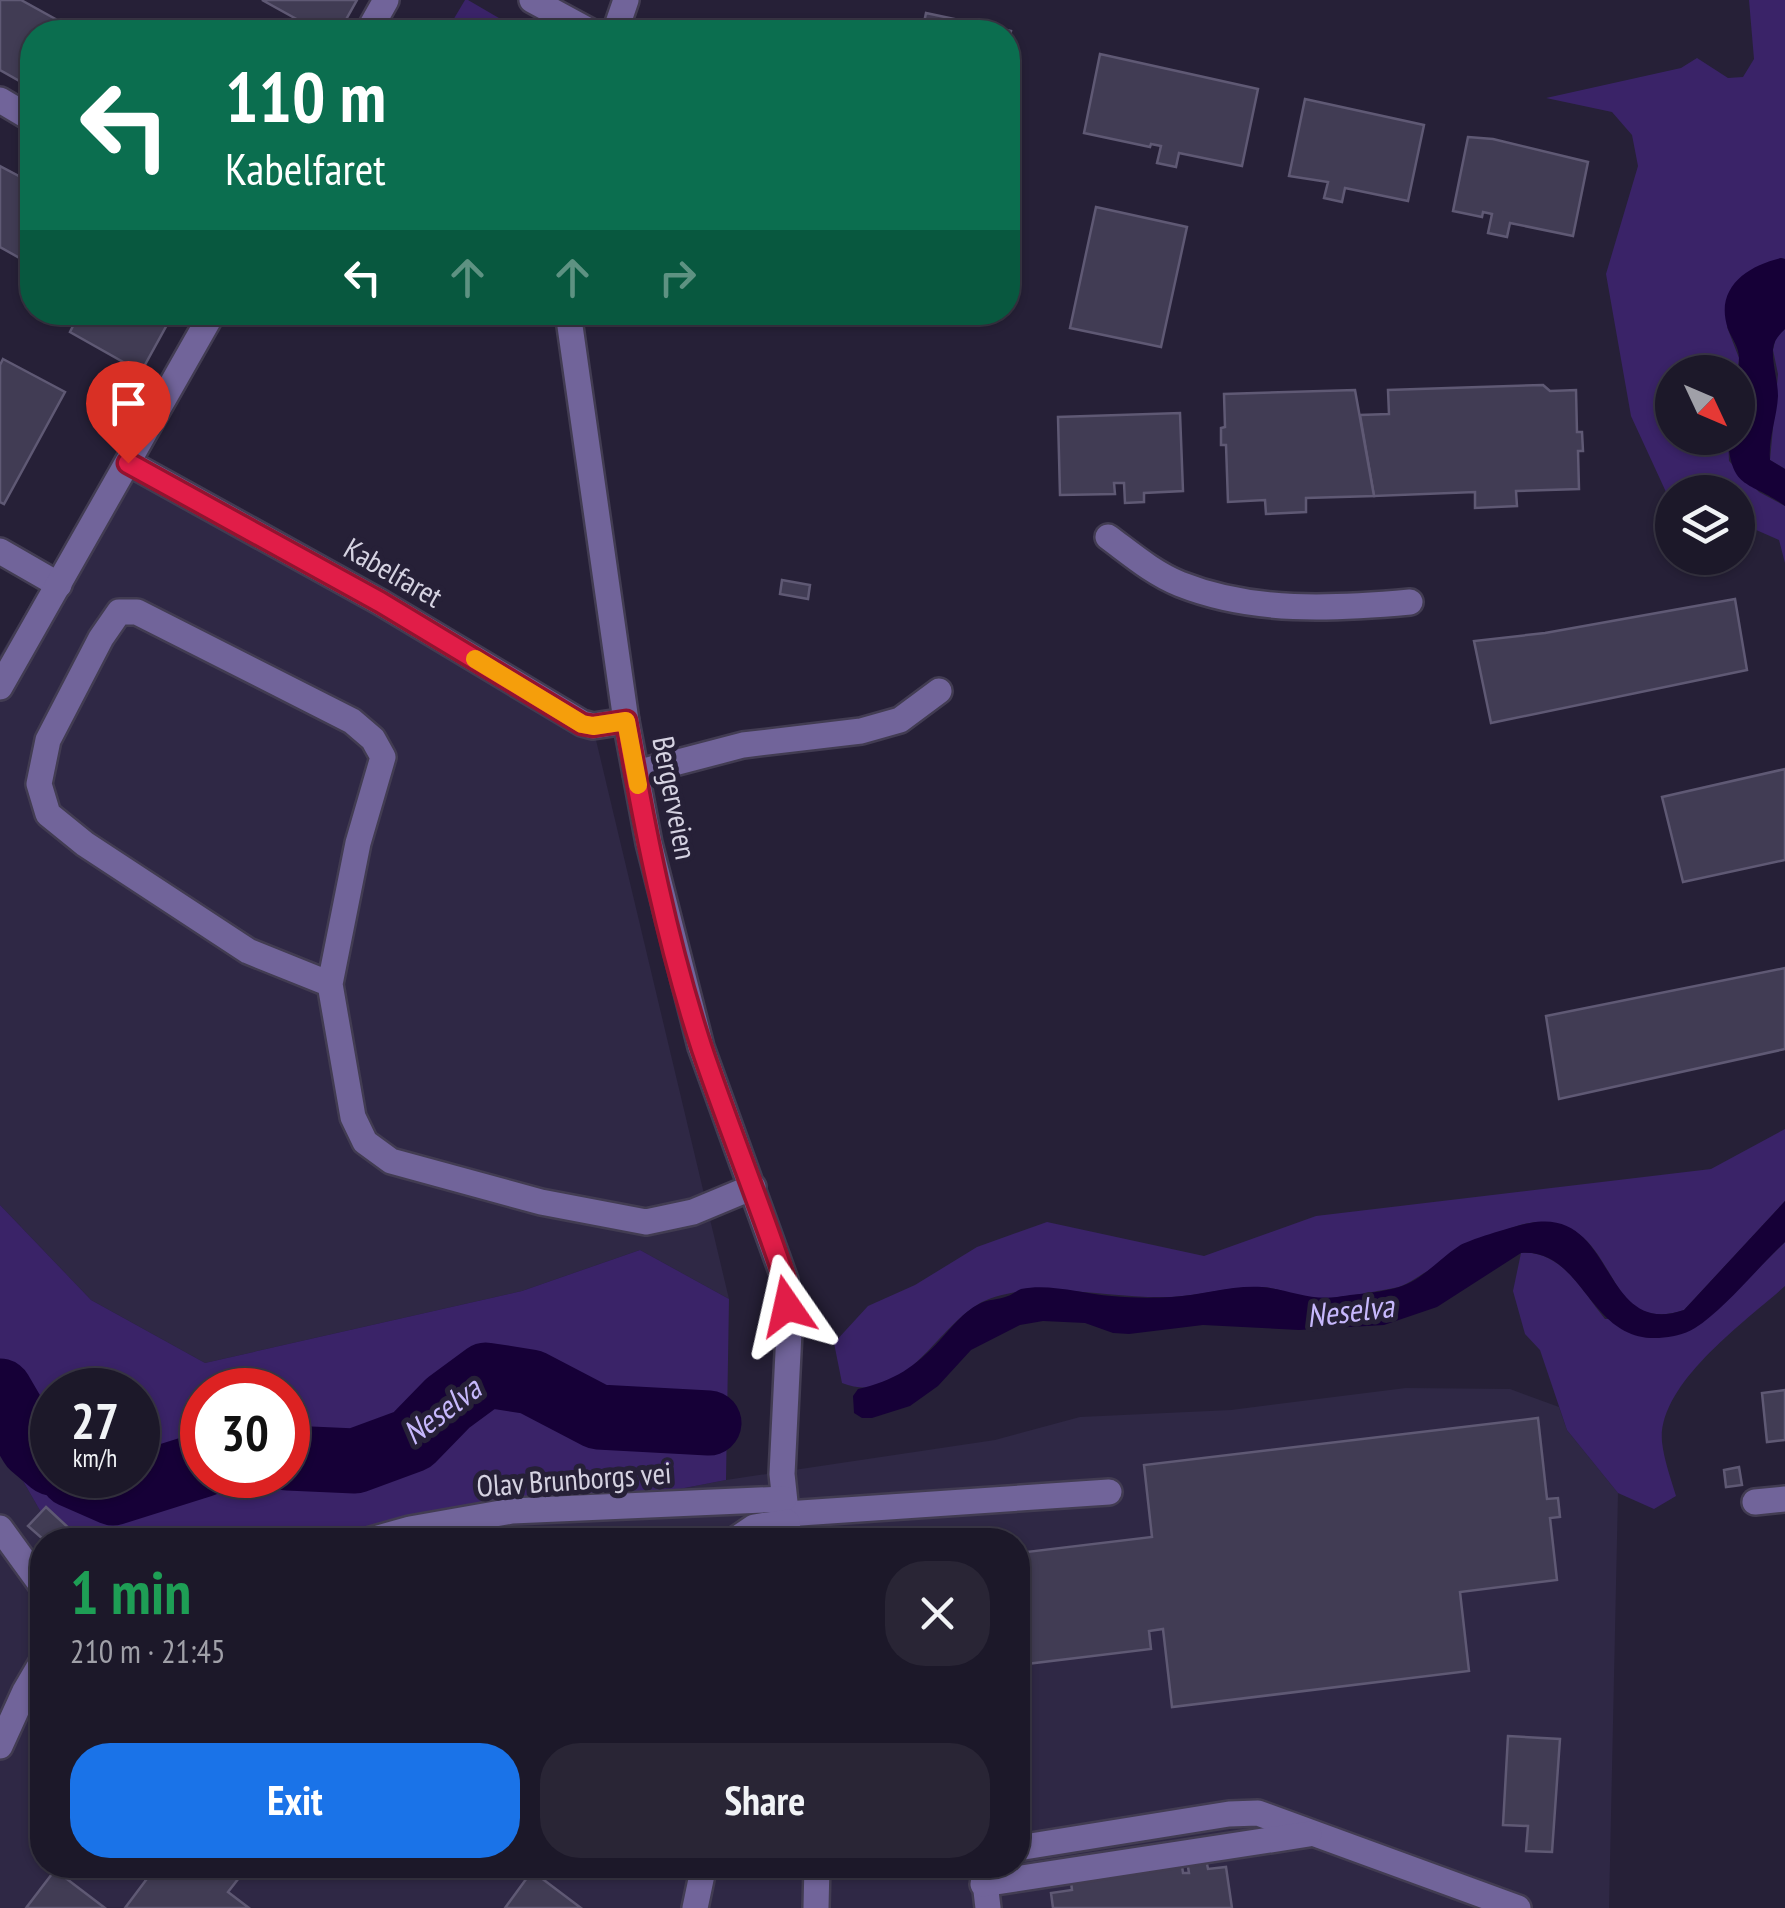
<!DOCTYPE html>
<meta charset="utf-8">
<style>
:root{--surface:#1c1829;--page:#292535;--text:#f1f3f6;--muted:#a0a0a8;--line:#3a3746;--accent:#1a73e8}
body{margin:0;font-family:"PT Sans Narrow",sans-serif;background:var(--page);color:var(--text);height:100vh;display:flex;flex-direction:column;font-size:38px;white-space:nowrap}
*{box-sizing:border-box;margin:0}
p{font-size:32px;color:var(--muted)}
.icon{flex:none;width:55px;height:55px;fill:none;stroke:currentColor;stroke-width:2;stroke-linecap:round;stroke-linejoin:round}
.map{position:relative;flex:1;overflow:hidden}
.panel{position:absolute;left:30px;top:1528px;width:1000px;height:350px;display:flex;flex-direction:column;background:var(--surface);border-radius:40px;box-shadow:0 2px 8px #0004,0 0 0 2px var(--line)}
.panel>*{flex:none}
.top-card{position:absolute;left:20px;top:20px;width:1000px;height:305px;border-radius:40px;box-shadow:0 2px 8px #0004,0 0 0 2px var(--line);background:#0b6e4f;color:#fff;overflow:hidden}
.needle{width:65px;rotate:134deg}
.fabs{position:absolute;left:1655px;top:355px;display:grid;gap:20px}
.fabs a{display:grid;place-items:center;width:100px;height:100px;border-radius:50%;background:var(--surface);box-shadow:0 2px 8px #0004,0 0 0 2px var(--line);font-size:50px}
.speed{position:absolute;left:30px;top:1368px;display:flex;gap:20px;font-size:50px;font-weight:700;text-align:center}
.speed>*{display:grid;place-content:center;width:130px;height:130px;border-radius:50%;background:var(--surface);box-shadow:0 2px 8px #0004,0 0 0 2px var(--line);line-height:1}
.speed small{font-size:25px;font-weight:400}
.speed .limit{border:15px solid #d22;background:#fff;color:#111}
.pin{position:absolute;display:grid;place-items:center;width:85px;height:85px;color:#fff;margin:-102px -42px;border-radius:50% 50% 50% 0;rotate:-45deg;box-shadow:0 0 10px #0007}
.pin .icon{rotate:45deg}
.me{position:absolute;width:110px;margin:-55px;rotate:349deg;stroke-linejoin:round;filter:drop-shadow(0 0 8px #0008)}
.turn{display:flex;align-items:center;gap:35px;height:210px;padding:0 40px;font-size:45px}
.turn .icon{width:130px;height:130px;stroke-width:2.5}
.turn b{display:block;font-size:70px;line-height:85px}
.lanes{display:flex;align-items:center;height:95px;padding:0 40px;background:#0003;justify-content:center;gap:50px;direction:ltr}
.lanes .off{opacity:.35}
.round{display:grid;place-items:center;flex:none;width:105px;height:105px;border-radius:40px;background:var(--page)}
.headline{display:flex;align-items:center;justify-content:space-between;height:170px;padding:0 40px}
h1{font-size:60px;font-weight:700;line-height:75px;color:#1e9e55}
.action{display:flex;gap:20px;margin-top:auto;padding:20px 40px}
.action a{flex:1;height:115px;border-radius:40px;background:var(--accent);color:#fff;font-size:40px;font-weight:700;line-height:115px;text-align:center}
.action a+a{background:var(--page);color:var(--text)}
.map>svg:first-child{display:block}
.built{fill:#2f2845}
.green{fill:#3a2368;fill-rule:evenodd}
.water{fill:#160037}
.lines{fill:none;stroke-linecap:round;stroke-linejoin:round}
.river{stroke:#160037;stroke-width:65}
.building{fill:#413c54;stroke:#5f5974;stroke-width:2.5}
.minor-casing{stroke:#423c52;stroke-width:30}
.minor{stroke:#71649a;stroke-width:25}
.route-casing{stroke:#92132f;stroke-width:25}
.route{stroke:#e11d48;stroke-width:18}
.slow{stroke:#f59e0b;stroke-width:18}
.labels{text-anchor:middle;stroke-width:10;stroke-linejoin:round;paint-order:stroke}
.street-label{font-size:30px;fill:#d5d2e1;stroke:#262037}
.water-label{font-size:32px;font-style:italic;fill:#c7b8fc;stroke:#262037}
</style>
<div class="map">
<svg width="1785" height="1908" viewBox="0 0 1785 1908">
<rect width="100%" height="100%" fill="#262037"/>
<g class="built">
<polygon points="115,460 591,719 729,1299 640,1250 522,1291 205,1363 91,1300 0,1205 0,655"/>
<polygon points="1406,1388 1510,1389 1559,1407 1567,1430 1618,1493 1609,1908 0,1908 0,1441 57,1540 42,1540 42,1865 1018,1865 1018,1540 415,1540 726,1480 995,1440 1080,1417 1231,1410"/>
</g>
<g class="green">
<polygon points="465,0 468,0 523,32 446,32"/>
<polygon points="1749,0 1785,0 1785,259 1781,258 1727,327 1739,358 1737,372 1672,372 1672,438 1728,438 1729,461 1759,492 1785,506 1785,563 1779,540 1738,522 1738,492 1672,495 1666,492 1631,416 1606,274 1638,166 1632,135 1612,112 1546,98 1681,68 1697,58 1728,78 1743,77 1754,59"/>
<polygon points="1785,329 1785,469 1770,460 1778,374 1773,350 1776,337"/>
<path d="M1785,1129V1201L1684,1310C1599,1338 1623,1220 1538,1222C1507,1223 1455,1255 1428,1271C1416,1277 1407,1286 1394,1288C1372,1292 1334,1300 1312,1298C1294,1297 1278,1287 1260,1287C1229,1286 1200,1296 1170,1297C1131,1298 1095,1292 1057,1290C1034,1288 996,1293 977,1305C934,1331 902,1407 842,1383L834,1343L868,1306L915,1285L977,1247L1047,1222L1204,1256L1316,1216L1711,1169Z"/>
<path d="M0,1205L91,1300L205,1363L522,1291L640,1250L729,1299L726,1480L415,1540H57L0,1441ZM52,1390H138V1475H52ZM202,1390H288V1475H202Z"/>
<path d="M1785,1242V1286C1745,1322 1657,1384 1662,1442C1664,1460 1671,1479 1676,1496L1654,1509L1618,1493L1567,1430L1540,1350L1525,1334L1513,1291L1521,1253C1562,1250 1583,1292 1605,1319L1710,1316Z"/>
</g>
<g class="water">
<path d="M1781,258L1785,259V329C1779,335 1774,340 1773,349C1772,364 1778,381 1778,396C1777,418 1768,438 1770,460L1785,469V506C1749,480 1731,491 1728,438H1738C1738,411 1740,383 1739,358C1739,347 1732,339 1728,329C1714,288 1747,266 1781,258Z"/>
<path d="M1785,1201V1242C1759,1266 1724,1310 1695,1328C1683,1335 1672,1337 1659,1338C1588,1342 1584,1248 1521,1253L1437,1307L1384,1325L1299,1330L1203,1325L1129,1334L1113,1333L1085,1323L1043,1321L1020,1325L971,1350L938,1386L910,1406L872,1418H862L854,1413L853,1396L858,1389C894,1381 915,1367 940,1340C952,1327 963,1312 979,1304C987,1299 999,1300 1008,1296C1011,1295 1018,1290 1021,1289C1050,1283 1083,1294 1112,1296C1131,1298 1153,1298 1172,1297C1202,1295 1232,1285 1262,1287C1288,1289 1310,1301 1337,1297C1359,1293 1390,1293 1411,1282C1428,1273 1442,1257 1459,1246C1468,1240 1518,1225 1530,1223C1617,1206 1599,1339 1684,1310Z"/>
</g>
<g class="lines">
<g class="river">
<polyline points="0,1391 32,1446 52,1463"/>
<polyline points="288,1458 355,1461 412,1440 448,1403 486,1375 531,1382 598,1417 709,1423"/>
<polyline points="72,1475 113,1493 202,1465"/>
</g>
</g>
<g class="building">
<polygon points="0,0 21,0 79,32 32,32 32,88 0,70"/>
<polygon points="262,0 357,0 339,32 320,32"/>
<polygon points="926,13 1011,31 1008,49 1008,32 922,32"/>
<polygon points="1100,54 1258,89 1242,166 1179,153 1176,167 1157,163 1161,146 1151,144 1150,147 1084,133"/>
<polygon points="1305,99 1424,125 1408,201 1345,188 1342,202 1324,198 1328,182 1289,176"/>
<polygon points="1468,137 1493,139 1588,162 1573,236 1510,223 1507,237 1488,233 1492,214 1483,212 1482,217 1453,211"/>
<polygon points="0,166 32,183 32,265 0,247"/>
<polygon points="1096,207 1187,227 1161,347 1070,328"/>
<polygon points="80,312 174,312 141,372 70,332"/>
<polygon points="3,359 65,392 4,504 0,502 0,365"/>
<polygon points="1543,385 1550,391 1576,390 1577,432 1582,432 1583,451 1578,451 1579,489 1516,491 1517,506 1475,508 1475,492 1374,496 1360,415 1389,414 1388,390"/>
<polygon points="1355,390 1374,496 1306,498 1306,512 1266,514 1265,500 1228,502 1226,445 1221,445 1221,428 1225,427 1224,394"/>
<polygon points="1180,413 1183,491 1144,493 1144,502 1125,503 1124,483 1114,483 1115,494 1060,495 1058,417"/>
<polygon points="782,580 810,585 808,599 780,594"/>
<polygon points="1735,599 1747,670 1491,723 1474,641 1545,633"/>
<polygon points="1785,769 1785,860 1683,882 1662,797"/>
<polygon points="1785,968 1785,1049 1559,1099 1546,1016"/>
<polygon points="1785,1390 1785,1440 1767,1442 1762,1393"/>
<polygon points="1538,1418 1547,1499 1558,1498 1560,1517 1550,1518 1557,1580 1460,1592 1469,1671 1172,1707 1163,1629 1149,1631 1151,1649 1018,1665 1018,1553 1152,1537 1144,1465"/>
<polygon points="1739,1467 1742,1485 1726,1487 1724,1470"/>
<polygon points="46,1507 73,1532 66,1540 44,1540 28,1526"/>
<polygon points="1508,1736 1560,1739 1552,1852 1526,1851 1528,1826 1503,1825"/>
<polygon points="1206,1859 1208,1869 1226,1867 1232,1908 1053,1908 1051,1893 1072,1890 1071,1882 1182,1866 1183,1873 1189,1873 1187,1861"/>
<polygon points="127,1865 249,1865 228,1892 249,1908 125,1908 146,1880"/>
<polygon points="55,1870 105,1908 26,1908"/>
<polygon points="532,1871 581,1908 505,1908"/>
</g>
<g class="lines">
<g class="minor-casing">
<g id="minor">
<polyline points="532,0 591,32"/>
<polyline points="368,32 386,0"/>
<polyline points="615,32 626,0"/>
<polyline points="0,100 32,119"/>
<polyline points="568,312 626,721 649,843 701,1047 785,1280 789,1332 782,1474 789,1540"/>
<polyline points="129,463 380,602 582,723 593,726 626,721"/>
<path d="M1108,537C1131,554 1153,573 1180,584C1253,613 1333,609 1410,602"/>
<polyline points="0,551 59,585"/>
<polyline points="0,687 213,312"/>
<polyline points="636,773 743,745 861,731 900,720 939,691"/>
<polyline points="330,984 248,951 85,844 48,814 39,784 48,740 101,638 119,612 137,612 352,721 373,739 383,757 358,843 330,984 353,1117 365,1142 391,1161 541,1202 646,1222 693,1212 753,1187"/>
<polyline points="1755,1502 1785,1499"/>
<polyline points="786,1514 1109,1492"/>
<polyline points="0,1528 42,1586"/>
<polyline points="371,1540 410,1529 512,1511 784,1499"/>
<polyline points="735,1540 754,1527 787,1522"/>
<polyline points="0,1746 25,1691 42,1662"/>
<polyline points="1018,1848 1229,1814 1258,1813 1518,1908"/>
<polyline points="983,1865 988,1908"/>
<polyline points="983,1884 1309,1834"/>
<polyline points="695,1908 704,1865"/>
<polyline points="816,1908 817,1865"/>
</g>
</g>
<use href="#minor" class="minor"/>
</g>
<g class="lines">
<g class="route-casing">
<path id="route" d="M128,463L380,602L582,724L593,726L626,721C645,831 667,942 702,1049C728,1126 759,1202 785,1280L787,1306"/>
</g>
<use href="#route" class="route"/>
<polyline class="slow" points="475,659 582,724 593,726 626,721 638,785"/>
</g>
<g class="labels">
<g class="street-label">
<text transform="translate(393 573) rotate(30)" y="10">Kabelfaret</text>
<text transform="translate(674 798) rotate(79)" y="10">Bergerveien</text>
<text transform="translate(574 1480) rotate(-4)" y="10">Olav Brunborgs vei</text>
</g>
<g class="water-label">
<text transform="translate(1350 1311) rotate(-7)" y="11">Neselva</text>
<text transform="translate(442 1411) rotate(-37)" y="11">Neselva</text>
</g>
</g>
</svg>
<div class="fabs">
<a><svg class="needle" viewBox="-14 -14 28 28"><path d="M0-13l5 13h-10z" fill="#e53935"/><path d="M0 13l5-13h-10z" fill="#a0a0a8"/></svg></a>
<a><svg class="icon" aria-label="layers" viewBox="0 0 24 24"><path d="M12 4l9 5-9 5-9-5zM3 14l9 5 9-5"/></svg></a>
</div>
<div class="speed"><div>27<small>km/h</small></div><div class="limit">30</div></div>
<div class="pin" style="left:128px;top:463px;background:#d93025"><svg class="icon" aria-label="arrive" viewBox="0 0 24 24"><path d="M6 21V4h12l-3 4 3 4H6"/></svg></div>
<svg class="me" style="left:787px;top:1306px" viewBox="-20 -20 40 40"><path d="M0-17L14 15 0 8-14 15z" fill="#e11d48" stroke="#fff" stroke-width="4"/></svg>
<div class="top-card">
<div class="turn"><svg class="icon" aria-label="left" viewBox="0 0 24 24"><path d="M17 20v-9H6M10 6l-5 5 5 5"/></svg><div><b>110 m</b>Kabelfaret</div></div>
<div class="lanes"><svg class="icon" aria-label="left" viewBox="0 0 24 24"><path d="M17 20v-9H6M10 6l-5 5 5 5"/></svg><svg class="icon off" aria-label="ahead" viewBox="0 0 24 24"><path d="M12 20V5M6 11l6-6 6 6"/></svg><svg class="icon off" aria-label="ahead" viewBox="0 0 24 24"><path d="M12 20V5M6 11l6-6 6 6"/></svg><svg class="icon off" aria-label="right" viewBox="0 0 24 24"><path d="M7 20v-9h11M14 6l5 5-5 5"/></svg></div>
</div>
<section class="panel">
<div class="headline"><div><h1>1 min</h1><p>210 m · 21:45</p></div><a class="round"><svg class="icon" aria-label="close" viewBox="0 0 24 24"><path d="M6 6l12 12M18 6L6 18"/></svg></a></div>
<div class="action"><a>Exit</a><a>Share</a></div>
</section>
</div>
